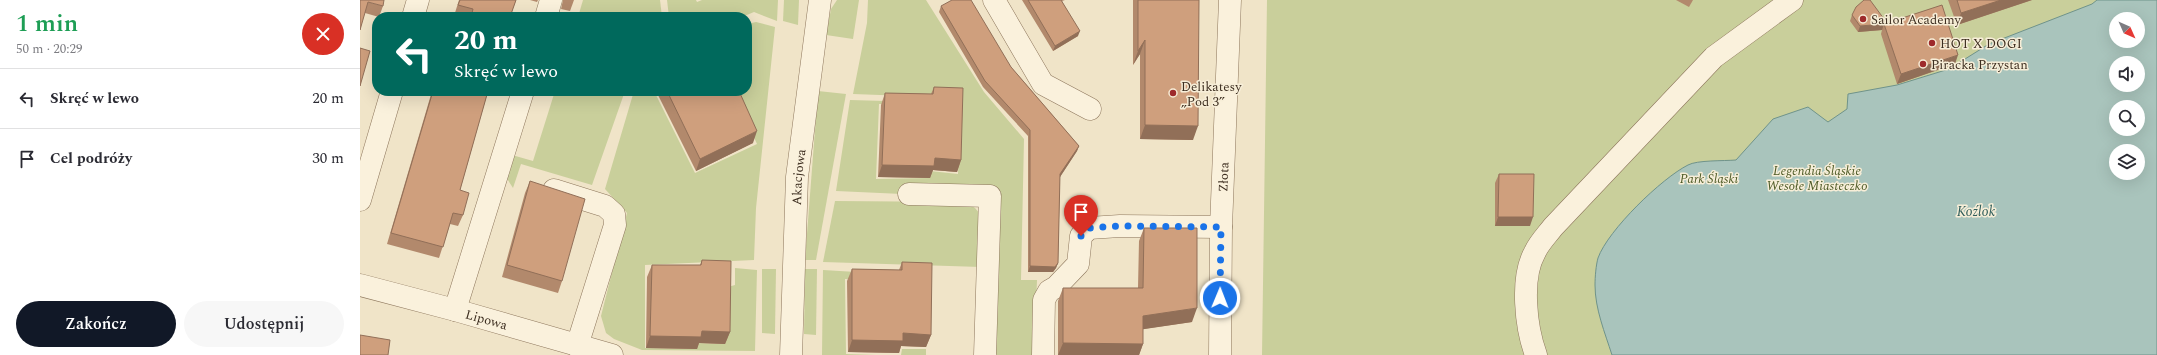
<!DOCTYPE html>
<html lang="pl">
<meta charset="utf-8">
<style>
:root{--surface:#fff;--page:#f7f7f7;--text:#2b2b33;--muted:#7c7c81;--line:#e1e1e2;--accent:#111827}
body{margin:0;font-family:Spectral,serif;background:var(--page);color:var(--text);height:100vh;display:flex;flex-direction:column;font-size:15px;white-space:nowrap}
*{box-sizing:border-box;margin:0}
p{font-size:13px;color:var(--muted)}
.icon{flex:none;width:22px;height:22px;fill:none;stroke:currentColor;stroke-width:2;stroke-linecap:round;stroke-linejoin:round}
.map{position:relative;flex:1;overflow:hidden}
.sheet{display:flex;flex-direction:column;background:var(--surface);width:360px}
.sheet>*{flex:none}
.hud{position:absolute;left:12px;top:12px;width:380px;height:84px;border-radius:16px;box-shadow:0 4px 16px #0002;background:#00695c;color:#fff;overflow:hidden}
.needle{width:26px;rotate:135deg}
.tools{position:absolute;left:1749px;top:12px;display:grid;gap:8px}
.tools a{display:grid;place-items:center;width:36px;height:36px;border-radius:50%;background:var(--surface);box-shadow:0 4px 16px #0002;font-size:20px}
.pin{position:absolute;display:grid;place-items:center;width:34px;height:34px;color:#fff;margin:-41px -17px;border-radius:50% 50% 50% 0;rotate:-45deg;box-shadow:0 0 4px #0007}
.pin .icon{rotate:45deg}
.me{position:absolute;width:44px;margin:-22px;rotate:1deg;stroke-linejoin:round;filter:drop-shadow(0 0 3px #0008)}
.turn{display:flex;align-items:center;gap:14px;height:84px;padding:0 16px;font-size:18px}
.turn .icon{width:52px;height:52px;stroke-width:2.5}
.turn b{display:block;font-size:28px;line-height:34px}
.round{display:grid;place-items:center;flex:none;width:42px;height:42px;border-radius:21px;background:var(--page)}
.head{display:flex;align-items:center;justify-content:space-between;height:68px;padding:0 16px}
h1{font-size:24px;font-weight:600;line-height:30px;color:#1e9e55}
.cta{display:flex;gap:8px;margin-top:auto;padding:8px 16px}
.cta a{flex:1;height:46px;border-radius:24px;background:var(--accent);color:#fff;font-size:16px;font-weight:600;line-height:46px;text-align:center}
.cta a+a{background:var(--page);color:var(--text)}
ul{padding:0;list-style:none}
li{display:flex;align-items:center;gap:12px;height:60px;padding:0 16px;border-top:1px solid var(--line)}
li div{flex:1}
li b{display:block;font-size:15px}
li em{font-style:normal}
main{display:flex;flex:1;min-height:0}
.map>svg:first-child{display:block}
.green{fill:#c9cf9b;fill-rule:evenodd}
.water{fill:#a9c4bc;stroke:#6f938a;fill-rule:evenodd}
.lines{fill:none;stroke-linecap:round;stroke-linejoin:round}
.minor-casing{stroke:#8d765c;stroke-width:23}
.minor{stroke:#faf1dc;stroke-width:22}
.wall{fill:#b2896c}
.shaded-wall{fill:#916f58}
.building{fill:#cf9f7d;stroke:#916f58}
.route{stroke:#1a73e8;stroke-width:7;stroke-dasharray:0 12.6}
.poi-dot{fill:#9e2a2b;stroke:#f7eed8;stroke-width:1.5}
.labels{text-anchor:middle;stroke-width:3;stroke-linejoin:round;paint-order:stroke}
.poi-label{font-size:13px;fill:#3d2e20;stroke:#f7eed8;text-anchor:start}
.park-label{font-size:13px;font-style:italic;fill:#4d5a26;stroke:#f7eed8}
.street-label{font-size:13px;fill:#3d2e20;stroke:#f7eed8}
.water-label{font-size:14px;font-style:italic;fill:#2f5d5a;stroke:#f7eed8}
</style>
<main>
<section class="sheet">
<div class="head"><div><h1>1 min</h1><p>50 m · 20:29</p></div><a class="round" style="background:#d93025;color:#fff"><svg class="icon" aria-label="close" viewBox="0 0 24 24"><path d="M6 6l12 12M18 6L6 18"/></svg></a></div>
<ul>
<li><svg class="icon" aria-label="left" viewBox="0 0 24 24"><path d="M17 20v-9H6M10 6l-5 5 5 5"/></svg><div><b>Skręć w lewo</b></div><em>20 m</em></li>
<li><svg class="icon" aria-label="arrive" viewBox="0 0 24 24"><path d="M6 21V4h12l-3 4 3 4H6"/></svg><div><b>Cel podróży</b></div><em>30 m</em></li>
</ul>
<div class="cta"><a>Zakończ</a><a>Udostępnij</a></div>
</section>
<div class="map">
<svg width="1797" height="355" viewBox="0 0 1797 355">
<rect width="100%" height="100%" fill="#f0e4c8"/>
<g class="green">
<polygon points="223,0 300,0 302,17 218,17"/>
<polygon points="307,0 336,0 337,2 342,0 418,0 417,21 394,12 382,17 309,17"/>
<polygon points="424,0 439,0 438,25 423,21"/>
<polygon points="477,0 499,0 493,39 466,35 471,9"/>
<polygon points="508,0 566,0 624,92 664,139 661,280 677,280 674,355 637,355 635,352 637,187 542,187 542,194 476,191 490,100 562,102 562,104 519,104 516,179 570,178 570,171 598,174 600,98 493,94 507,23"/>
<path d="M907,0H1797V355H902ZM1756,19H1778V41H1756ZM1756,63H1778V85H1756ZM1756,107H1778V129H1756ZM1756,151H1778V173H1756Z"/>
<polygon points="396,22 415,27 396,208 394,260 285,265 285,348 337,349 337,343 365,344 368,287 375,285 375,268 397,270 395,351 282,350 254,339 246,333 241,316 267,213 245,189 274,91 294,91 335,173 397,144 372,91 387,91 387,24"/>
<polygon points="195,91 265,91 232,185 161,164 153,188 146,177 152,155 173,161"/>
<polygon points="458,91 486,94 456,260 445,260"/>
<polygon points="475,201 605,202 615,208 621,215 621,267 463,262"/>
<polygon points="402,269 416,269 415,334 402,333"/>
<polygon points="445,269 457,269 456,335 444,334"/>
<polygon points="463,270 530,274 529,280 485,279 486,354 516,355 462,355"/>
<polygon points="542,349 566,349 566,355 541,355"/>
</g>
<path class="water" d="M1737,0H1797V355H1252C1245,333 1235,309 1235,285C1235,277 1236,265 1238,258C1248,230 1302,178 1328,165C1337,160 1364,161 1376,160L1413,119L1448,107L1468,122L1487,109L1488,94L1537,85L1589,69L1629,44L1732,4ZM1756,19H1778V41H1756ZM1756,63H1778V85H1756ZM1756,107H1778V129H1756ZM1756,151H1778V173H1756Z"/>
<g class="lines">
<g class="minor-casing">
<g id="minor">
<polyline points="634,0 683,84 730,109"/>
<polyline points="53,17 58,0"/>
<polyline points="186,17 191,0"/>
<polyline points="194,190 245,206 254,214 255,225 217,346"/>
<polyline points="549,194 630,196 625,355"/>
<polyline points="0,200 32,91"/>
<path id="s1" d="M0,285L95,310L252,355"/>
<polyline points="95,310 163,91"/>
<path id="s2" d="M431,355L437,177L460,0"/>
<polyline points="683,355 684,300 689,291 696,287 718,264 721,236 729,228 760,226 861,227"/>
<path id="s3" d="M860,355L861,227L870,0"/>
<path d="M1176,355C1166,328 1160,278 1175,252C1179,243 1187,235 1193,227L1354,57L1432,0"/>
</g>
</g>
<use href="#minor" class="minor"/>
</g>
<g class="wall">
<polygon points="0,0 23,6 19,17 5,13"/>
<polygon points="99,0 156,0 150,17 98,17 94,16"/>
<polygon points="170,0 178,0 177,2"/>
<polygon points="203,0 214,0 210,11 201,9"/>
<polygon points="662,0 705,0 702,1 718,36 693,51"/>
<polygon points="773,0 839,0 833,140 780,139 780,54 773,65"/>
<polygon points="1316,0 1333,0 1329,7"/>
<polygon points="1588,0 1672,0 1597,25"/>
<polygon points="581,6 651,67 719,146 717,151 700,177 698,263 696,268 693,272 668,272 668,136 623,87 579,12"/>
<polygon points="1492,15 1527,23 1595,64 1537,84 1521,34 1522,30 1498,32 1490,21"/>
<polygon points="574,87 601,160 597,172 573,170 570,178 518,177 521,105 525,93 571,94"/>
<polygon points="72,91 128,91 100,190 103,215 98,226 90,224 79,258 27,244"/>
<polygon points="296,91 379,91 393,143 336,171"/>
<polygon points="1139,174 1170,226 1135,226 1135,183"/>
<polygon points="170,181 202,281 198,293 142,277 165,193"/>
<polygon points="784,228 832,322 783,329 783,344 779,355 698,355 698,301 703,288 778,288 779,241"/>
<polygon points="342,260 370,332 365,344 339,343 337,349 286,348 287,277 292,265 340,265"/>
<polygon points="542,262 571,335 566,347 541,346 539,353 488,352 487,281 492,269 539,270"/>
</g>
<g class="shaded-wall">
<polygon points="1641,0 1672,0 1597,25 1601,13"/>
<polygon points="1524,24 1522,30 1498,32 1500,26"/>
<polygon points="720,31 718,36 693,51 695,46"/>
<polygon points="785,40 780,54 773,65 778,51"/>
<polygon points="1598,55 1595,64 1537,84 1541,74"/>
<polygon points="785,125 838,126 833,140 780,139"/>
<polygon points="397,131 393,143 336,171 340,159"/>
<polygon points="719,146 717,151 698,180 700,174"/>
<polygon points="575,158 601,160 597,172 573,170 570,178 518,177 522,165"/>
<polygon points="1138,217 1173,217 1170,226 1135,226"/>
<polygon points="698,263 696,268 693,272 668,272 670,266"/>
<polygon points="837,308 832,322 778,330 783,316"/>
<polygon points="342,331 370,332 365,344 339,343 337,349 286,348 290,336"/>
<polygon points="543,333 571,335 566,347 541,346 539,353 488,352 492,340"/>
<polygon points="703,343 783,344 779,355 698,355"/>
</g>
<g class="building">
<polygon points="0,0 24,0 23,6 8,2 0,30"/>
<polygon points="100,0 156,0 150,17 111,17 113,9 98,5"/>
<polygon points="592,0 611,0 651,67 719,146 700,174 698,263 695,267 670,266 670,130 625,81 581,6"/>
<polygon points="668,0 701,0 720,31 695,46"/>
<polygon points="778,0 839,0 838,126 785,125 785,40 778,51"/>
<polygon points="1504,0 1510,0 1527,23 1524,24 1500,26 1492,15 1496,7"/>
<polygon points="1597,0 1641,0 1601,13"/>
<polygon points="1582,5 1598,55 1541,74 1524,24"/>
<polygon points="0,48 10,51 0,86"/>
<polygon points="574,87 603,88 601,160 575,158 574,166 522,165 525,93 573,94"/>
<polygon points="73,91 128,91 100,190 109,193 103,215 93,213 83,247 31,233"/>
<polygon points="307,91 379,91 397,131 340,159"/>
<polygon points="1139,174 1174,174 1173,217 1138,217"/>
<polygon points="170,181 225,199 202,281 147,265"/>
<polygon points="784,228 837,228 837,308 783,316 783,344 703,343 703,288 783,288"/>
<polygon points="342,260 371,261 370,332 342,331 341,337 290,336 292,265 341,265"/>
<polygon points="542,262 572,263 571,335 543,333 543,341 492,340 492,269 542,270"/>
<polygon points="0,335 30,340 28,355 0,355"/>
</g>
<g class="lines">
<polyline class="route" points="721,236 729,228 760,226 861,227 860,298"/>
</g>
<g class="poi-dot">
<circle cx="1503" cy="19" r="4"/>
<circle cx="1572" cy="43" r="4"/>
<circle cx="1563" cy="64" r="4"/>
<circle cx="813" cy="93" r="4"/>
</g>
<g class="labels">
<g class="poi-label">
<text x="1511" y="24">Sailor Academy</text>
<text x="1580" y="48">HOT X DOGI</text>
<text x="1571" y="69">Piracka Przystan</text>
<text x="821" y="91">Delikatesy<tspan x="821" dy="15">„Pod 3”</tspan></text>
</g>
<g class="park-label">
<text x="1457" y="175">Legendia Śląskie<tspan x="1457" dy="15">Wesołe Miasteczko</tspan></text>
<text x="1349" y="183">Park Śląski</text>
</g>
<g class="street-label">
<text dy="5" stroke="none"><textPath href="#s2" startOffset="178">Akacjowa</textPath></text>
<text dy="5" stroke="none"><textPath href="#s3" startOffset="178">Złota</textPath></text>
<text dy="5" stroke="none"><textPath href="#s1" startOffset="131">Lipowa</textPath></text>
</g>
<g class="water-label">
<text x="1616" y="216">Koźlok</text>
</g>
</g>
</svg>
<div class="tools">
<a><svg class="needle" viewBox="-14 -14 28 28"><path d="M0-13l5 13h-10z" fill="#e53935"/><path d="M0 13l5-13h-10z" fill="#7c7c81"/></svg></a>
<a><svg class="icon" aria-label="sound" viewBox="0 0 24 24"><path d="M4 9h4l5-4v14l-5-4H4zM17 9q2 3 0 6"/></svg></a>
<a><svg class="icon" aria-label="search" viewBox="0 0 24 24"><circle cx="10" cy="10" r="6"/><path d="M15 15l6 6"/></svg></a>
<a><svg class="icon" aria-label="layers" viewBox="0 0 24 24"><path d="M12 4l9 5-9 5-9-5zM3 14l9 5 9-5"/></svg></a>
</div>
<div class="pin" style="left:721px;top:236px;background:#d93025"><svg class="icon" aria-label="arrive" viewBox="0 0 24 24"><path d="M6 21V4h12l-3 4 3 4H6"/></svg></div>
<svg class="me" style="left:860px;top:298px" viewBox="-20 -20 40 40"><circle r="17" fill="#1a73e8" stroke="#fff" stroke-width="3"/><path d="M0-11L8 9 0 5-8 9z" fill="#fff"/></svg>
<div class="hud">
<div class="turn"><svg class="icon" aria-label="left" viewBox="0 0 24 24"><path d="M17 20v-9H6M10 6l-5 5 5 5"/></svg><div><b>20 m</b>Skręć w lewo</div></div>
</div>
</div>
</main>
